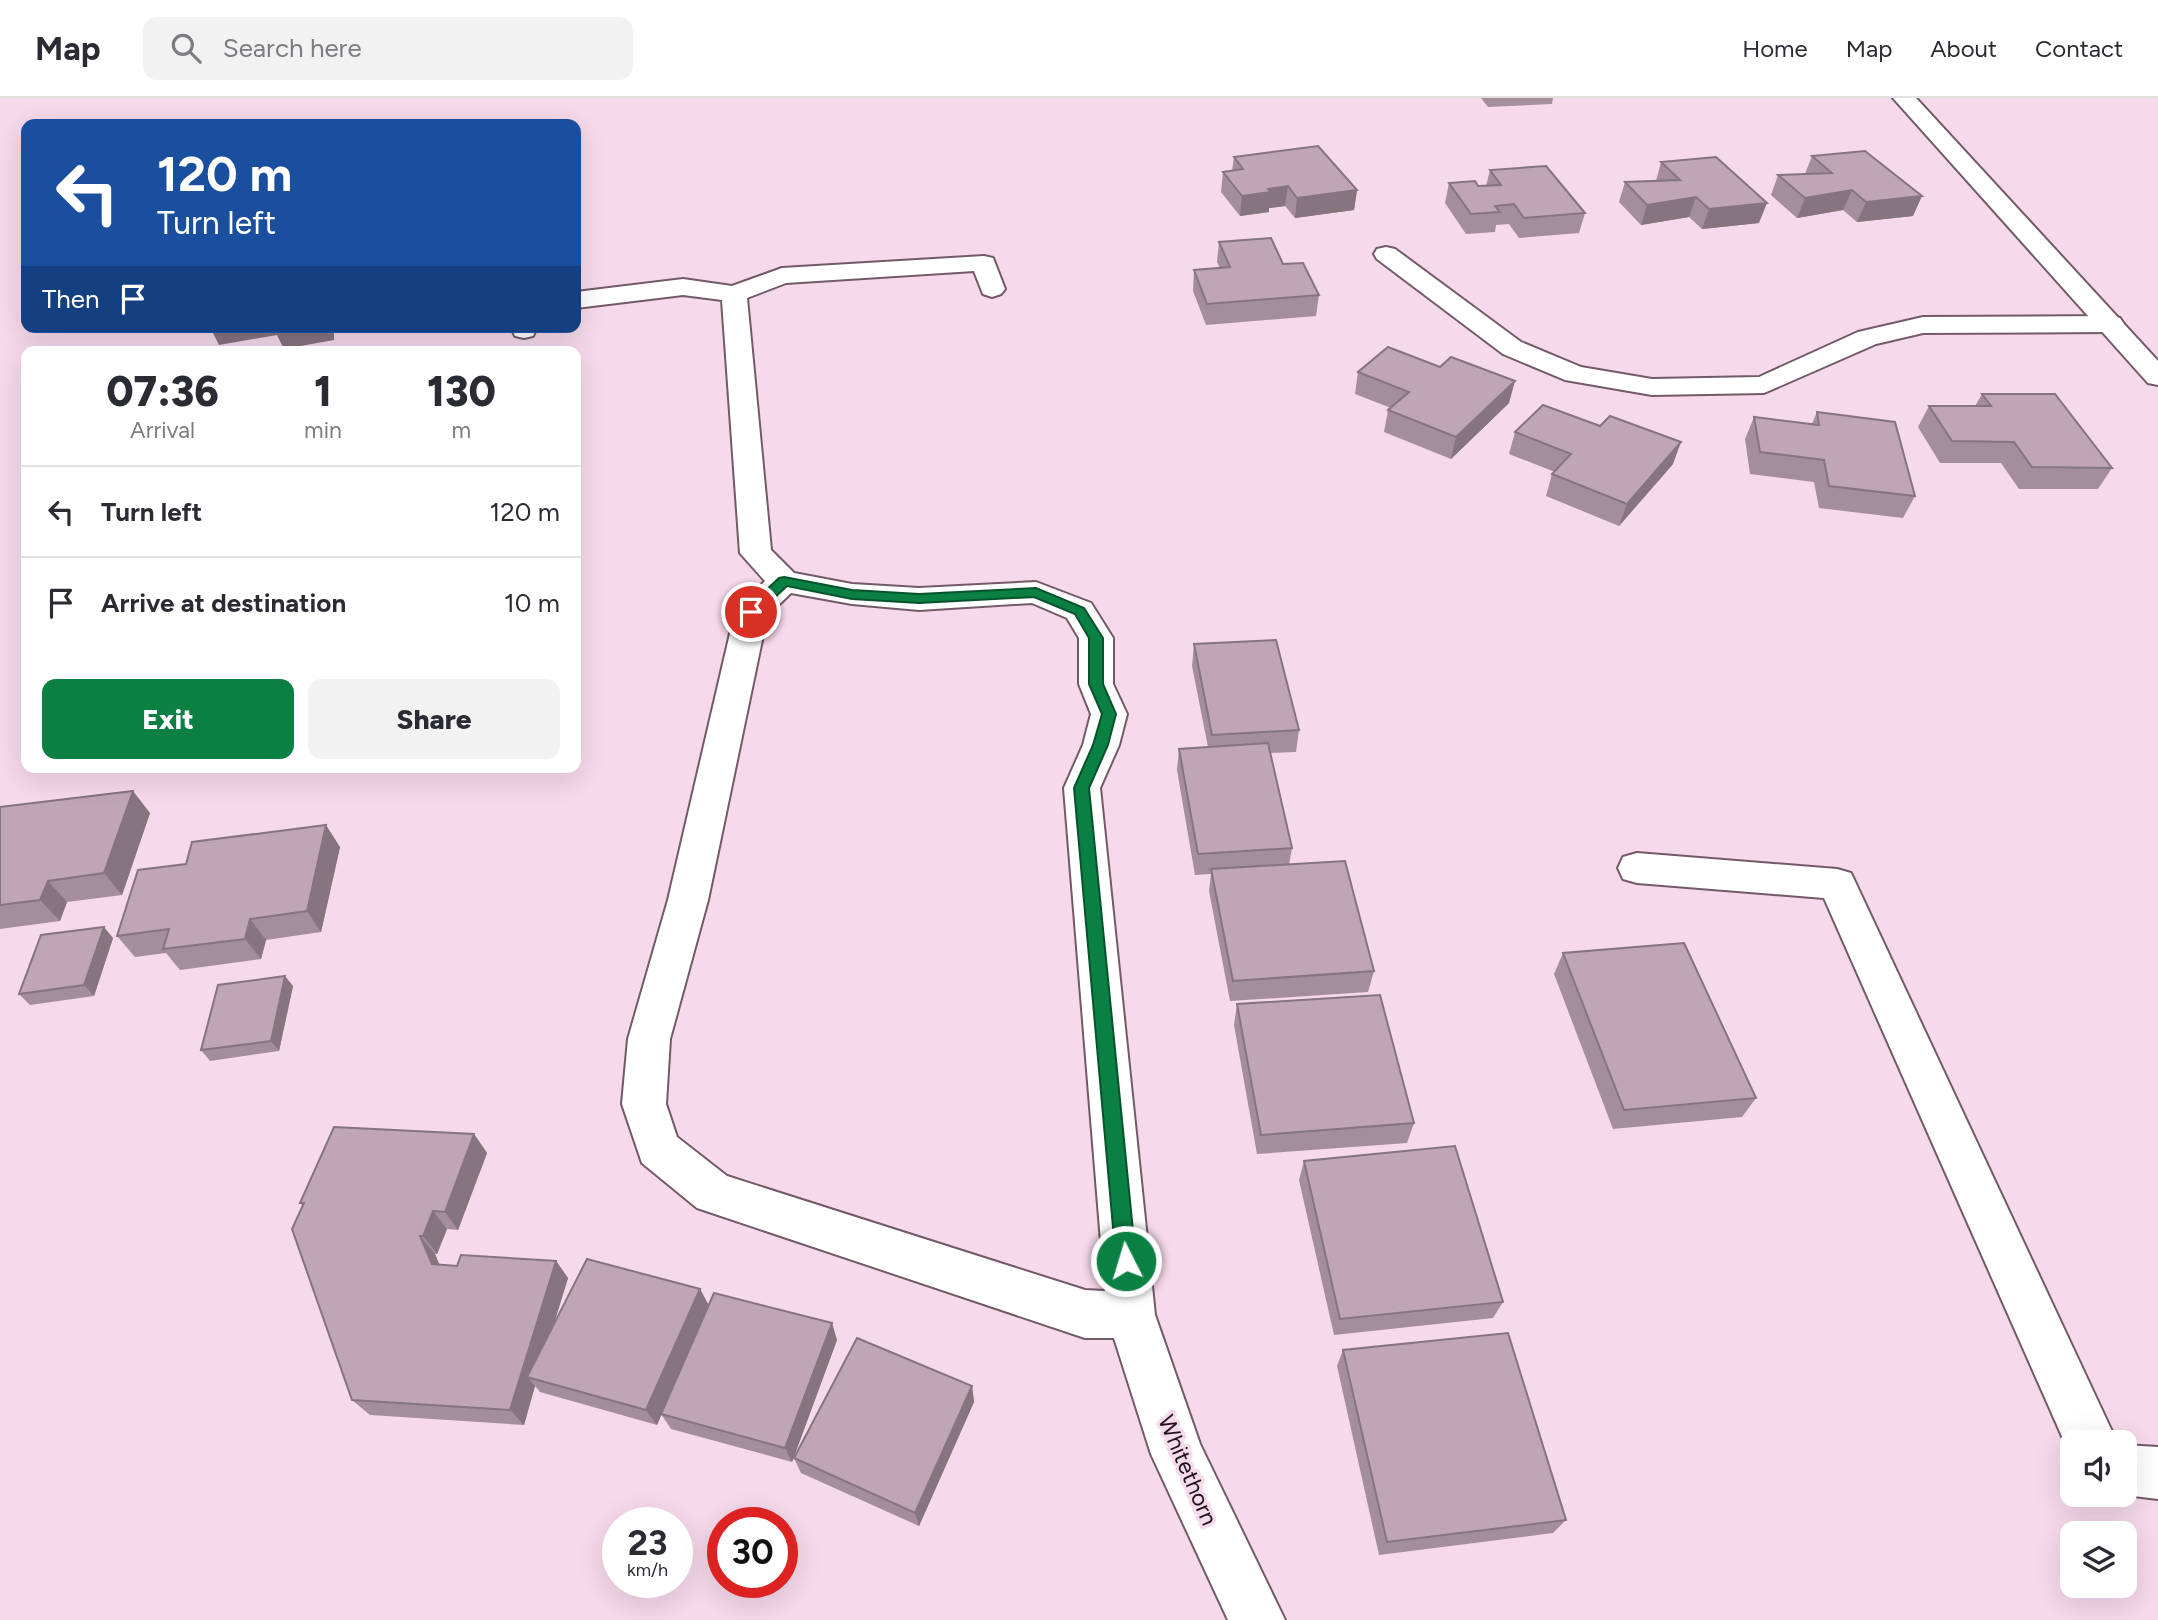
<!DOCTYPE html>
<style>
:root{--surface:#fff;--page:#f2f2f3;--text:#2b2b33;--muted:#7c7c81;--line:#e1e1e2;--accent:#0b8043}
body{margin:0;font-family:Figtree,sans-serif;background:var(--page);color:var(--text);height:100vh;display:flex;flex-direction:column;font-size:26px;white-space:nowrap}
*{box-sizing:border-box;margin:0}
p{font-size:23px;color:var(--muted)}
.icon{flex:none;width:38px;height:38px;fill:none;stroke:currentColor;stroke-width:2;stroke-linecap:round;stroke-linejoin:round}
.map{position:relative;flex:1;overflow:hidden}
.side{position:absolute;left:21px;top:248px;width:560px;height:427px;display:flex;flex-direction:column;background:var(--surface);border-radius:14px;box-shadow:0 7px 28px #0002}
.side>*{flex:none}
.hud{position:absolute;left:21px;top:21px;width:560px;height:214px;border-radius:14px;box-shadow:0 7px 28px #0002;background:#1a4fa0;color:#fff;overflow:hidden}
.controls{position:absolute;left:2060px;top:1332px;display:grid;gap:14px}
.controls a{display:grid;place-items:center;width:77px;height:77px;border-radius:14px;background:var(--surface);box-shadow:0 7px 28px #0002;font-size:35px}
.speed{position:absolute;left:602px;top:1409px;display:flex;gap:14px;font-size:35px;font-weight:700;text-align:center}
.speed>*{display:grid;place-content:center;width:91px;height:91px;border-radius:50%;background:var(--surface);box-shadow:0 7px 28px #0002;line-height:1}
.speed small{font-size:18px;font-weight:400}
.speed .limit{border:10px solid #d22;background:#fff;color:#111}
.pin{position:absolute;display:grid;place-items:center;width:60px;height:60px;color:#fff;margin:-30px;border:4px solid #fff;border-radius:50%;box-shadow:0 2px 7px #0007}
.me{position:absolute;width:77px;margin:-38px;rotate:355deg;stroke-linejoin:round;filter:drop-shadow(0 0 5px #0008)}
.turn{display:flex;align-items:center;gap:24px;height:147px;padding:0 21px;font-size:32px}
.turn .icon{width:91px;height:91px;stroke-width:2.5}
.turn b{display:block;font-size:49px;line-height:60px}
.then{display:flex;align-items:center;height:66px;padding:0 21px;background:#0003;gap:14px;font-size:26px}
.eta{display:flex;justify-content:space-evenly;align-items:center;height:119px;text-align:center}
.eta b{font-size:42px;font-weight:800;line-height:49px}
.primary-button{display:flex;gap:14px;margin-top:auto;padding:14px 21px}
.primary-button a{flex:1;height:80px;border-radius:14px;background:var(--accent);color:#fff;font-size:28px;font-weight:800;line-height:80px;text-align:center}
.primary-button a+a{background:var(--page);color:var(--text)}
ul{padding:0;list-style:none}
li{display:flex;align-items:center;gap:21px;height:91px;padding:0 21px;border-top:2px solid var(--line)}
li div{flex:1}
li b{display:block;font-size:26px}
li em{font-style:normal}
header{display:flex;align-items:center;gap:42px;box-sizing:border-box;height:98px;padding:0 35px;background:var(--surface);border-bottom:2px solid var(--line)}
header strong{font-size:33px}
nav{display:flex;gap:38px;margin-inline-start:auto;font-size:24px}
.search{width:490px;height:63px;background:var(--page);display:flex;align-items:center;gap:18px;box-sizing:border-box;padding:0 24px;border-radius:14px;color:var(--muted);font-size:26px}
.map>svg:first-child{display:block}
.lines{fill:none;stroke-linecap:round;stroke-linejoin:round}
.minor-casing{stroke:#735a69;stroke-width:4}
.tertiary-casing{stroke:#735a69;stroke-width:4}
.minor{fill:#fff;fill-rule:evenodd}
.tertiary{fill:#fff;fill-rule:evenodd}
.wall{fill:#a58e9c}
.shaded-wall{fill:#86747f}
.building{fill:#c0a5b5;stroke:#86747f;stroke-width:2}
.route{fill:#0b8043;stroke:#07532c;stroke-width:2}
.labels{text-anchor:middle;stroke-width:7;stroke-linejoin:round;paint-order:stroke}
.near-street-label{font-size:23px;fill:#1d1319;stroke:#f6d9eb}
</style>
<header>
<strong>Map</strong>
<div class="search"><svg class="icon" aria-label="search" viewBox="0 0 24 24"><circle cx="10" cy="10" r="6"/><path d="M15 15l6 6"/></svg>Search here</div>
<nav><a>Home</a><a>Map</a><a>About</a><a>Contact</a></nav>
</header>
<div class="map">
<svg width="2158" height="1522" viewBox="0 0 2158 1522">
<rect width="100%" height="100%" fill="#f6d9eb"/>
<g class="lines">
<g class="minor-casing">
<g id="minor">
<polygon points="1386,149 1395,151 1521,244 1581,269 1652,281 1759,279 1858,234 1923,219 2111,218 2120,220 2124,226 2120,232 2111,234 1923,235 1876,246 1764,295 1652,297 1565,282 1503,256 1377,161 1374,156 1377,151"/>
<path d="M984,158L993,160L1005,191L1001,196L992,199L983,196L974,173L786,185L747,200L771,452L794,475L852,486L919,490L1036,484L1091,505L1113,540V586L1127,616L1119,647L1100,690L1155,1217L1200,1346L1285,1522H1228L1151,1356L1114,1240H1085L697,1110L642,1065L622,1006L628,941L668,802L735,514L765,483L740,455L722,202L683,197L576,210V194L683,181L732,188L782,170ZM791,495L852,506L919,512L1032,505L1067,520L1079,540V586L1091,616L1083,647L1064,690L1105,1193L1085,1192L727,1078L677,1039L666,1006L670,941L708,802L767,518Z"/>
<polygon points="511,229 537,229 533,238 524,240 515,238"/>
<polygon points="1637,755 1837,771 1851,775 2117,1344 2072,1344 2072,1361 1824,800 1637,785 1623,781 1618,770 1623,759"/>
<polygon points="2124,1347 2158,1349 2158,1401 2117,1396 2124,1396"/>
</g>
</g>
<g class="tertiary-casing">
<polygon id="tertiary" points="1893,0 1916,0 2158,263 2158,287 2148,285"/>
</g>
<use href="#minor" class="minor"/>
<use href="#tertiary" class="tertiary"/>
</g>
<g class="wall">
<polygon points="1481,0 1553,0 1552,6 1488,9"/>
<polygon points="1812,58 1913,118 1857,124 1843,112 1797,120 1771,97 1778,77 1805,76"/>
<polygon points="1234,59 1357,92 1354,112 1295,120 1285,108 1269,110 1269,114 1240,118 1221,94 1223,74 1232,73"/>
<polygon points="1661,64 1759,125 1702,131 1689,119 1641,127 1619,104 1625,84 1656,83"/>
<polygon points="1490,72 1585,115 1579,135 1519,140 1509,126 1496,127 1495,134 1466,136 1445,105 1449,85 1478,88 1486,88"/>
<polygon points="1219,144 1283,166 1319,197 1316,218 1206,227 1193,193 1194,172 1220,170 1217,164"/>
<polygon points="1358,274 1509,305 1451,361 1384,334 1388,312 1391,310 1355,296"/>
<polygon points="1982,296 2112,370 2098,391 2019,391 2001,365 1940,365 1918,329 1929,308 1975,308"/>
<polygon points="1817,314 1915,398 1903,420 1819,410 1814,384 1750,376 1745,341 1754,319 1812,326"/>
<polygon points="1600,328 1673,366 1619,428 1546,398 1552,376 1555,374 1509,356 1515,334"/>
<polygon points="1194,546 1299,632 1296,654 1270,655 1292,750 1289,767 1374,873 1368,894 1230,903 1209,793 1211,776 1195,777 1177,672 1179,651 1208,649 1192,568"/>
<polygon points="0,709 150,715 122,797 67,804 60,823 0,831"/>
<polygon points="340,749 321,834 266,842 261,861 180,872 166,855 135,859 117,838"/>
<polygon points="113,840 94,898 30,907 19,896"/>
<polygon points="1563,855 1756,1000 1742,1019 1613,1031 1554,876"/>
<polygon points="293,888 279,953 210,963 201,952"/>
<polygon points="1237,906 1414,1025 1407,1045 1257,1056 1234,927"/>
<polygon points="474,1036 487,1055 458,1132 447,1131 437,1156 435,1156 439,1166 457,1168 556,1163 568,1180 554,1225 700,1191 709,1208 837,1242 792,1364 671,1331 661,1316 657,1327 540,1294 535,1288 524,1327 370,1317 352,1302 303,1108 300,1105"/>
<polygon points="1304,1063 1503,1204 1493,1220 1334,1237 1299,1082"/>
<polygon points="1343,1252 1566,1422 1553,1435 1379,1457 1337,1268"/>
<polygon points="972,1288 974,1304 919,1428 801,1375 794,1360"/>
</g>
<g class="shaded-wall">
<polygon points="1288,88 1285,108 1269,110 1269,114 1240,118 1242,98 1268,91"/>
<polygon points="1357,92 1354,112 1295,120 1297,100"/>
<polygon points="1852,92 1843,112 1797,120 1805,100"/>
<polygon points="1922,98 1913,118 1857,124 1866,104"/>
<polygon points="1696,99 1689,119 1641,127 1647,107"/>
<polygon points="1767,105 1759,125 1702,131 1709,111"/>
<polygon points="210,229 334,229 334,242 284,251 277,237 219,247"/>
<polygon points="1515,283 1509,305 1451,361 1456,339"/>
<polygon points="1681,344 1673,366 1619,428 1627,406"/>
<polygon points="133,693 150,715 122,797 104,775"/>
<polygon points="326,727 340,749 321,834 307,813"/>
<polygon points="48,783 67,804 60,823 40,802"/>
<polygon points="250,821 266,842 261,861 245,841"/>
<polygon points="104,829 113,840 94,898 84,887"/>
<polygon points="285,878 293,888 279,953 271,943"/>
<polygon points="474,1036 487,1055 458,1132 445,1114"/>
<polygon points="433,1113 447,1131 437,1156 423,1138"/>
<polygon points="420,1138 435,1156 446,1183 432,1166"/>
<polygon points="556,1163 568,1180 537,1281 527,1279 535,1288 524,1327 510,1312"/>
<polygon points="700,1191 709,1208 657,1327 646,1312"/>
<polygon points="832,1225 837,1242 792,1364 785,1350"/>
<polygon points="972,1288 974,1304 919,1428 915,1415"/>
</g>
<g class="building">
<polygon points="1318,48 1357,92 1297,100 1288,88 1268,91 1271,94 1242,98 1223,74 1243,71 1234,59"/>
<polygon points="1865,53 1922,98 1866,104 1852,92 1805,100 1778,77 1832,75 1812,58"/>
<polygon points="1716,59 1767,105 1709,111 1696,99 1647,107 1625,84 1680,82 1661,64"/>
<polygon points="1546,68 1585,115 1524,120 1514,106 1495,108 1500,114 1471,116 1449,85 1475,83 1478,88 1501,87 1490,72"/>
<polygon points="1271,140 1283,166 1303,165 1319,197 1207,206 1194,172 1230,169 1219,144"/>
<polygon points="1388,249 1440,269 1451,259 1515,283 1456,339 1388,312 1409,294 1358,274"/>
<polygon points="1982,296 2055,296 2112,370 2032,369 2014,344 1952,343 1929,308 1991,308"/>
<polygon points="1543,307 1600,328 1610,318 1681,344 1627,406 1552,376 1571,356 1515,334"/>
<polygon points="1817,314 1895,324 1915,398 1829,388 1824,362 1760,354 1754,319 1819,327"/>
<polygon points="1276,542 1299,632 1212,637 1194,546"/>
<polygon points="1268,645 1292,750 1198,756 1179,651"/>
<polygon points="133,693 104,775 48,783 40,802 0,807 0,709"/>
<polygon points="326,727 307,813 250,821 245,841 163,851 169,831 117,838 138,772 186,766 192,744"/>
<polygon points="1345,763 1374,873 1233,883 1211,771"/>
<polygon points="104,829 84,887 19,896 41,837"/>
<polygon points="1684,845 1756,1000 1624,1012 1563,855"/>
<polygon points="285,878 271,943 201,952 218,887"/>
<polygon points="1380,897 1414,1025 1261,1037 1237,906"/>
<polygon points="334,1029 474,1036 445,1114 433,1113 423,1138 420,1138 432,1166 457,1168 461,1157 556,1163 510,1312 352,1302 292,1131 304,1105 300,1105"/>
<polygon points="1455,1048 1503,1204 1340,1221 1304,1063"/>
<polygon points="587,1161 700,1191 646,1312 527,1279"/>
<polygon points="714,1195 832,1225 785,1350 661,1316"/>
<polygon points="1508,1235 1566,1422 1387,1444 1343,1252"/>
<polygon points="857,1240 972,1288 915,1415 794,1360"/>
</g>
<polygon class="route" points="784,479 852,492 919,496 1036,490 1084,510 1103,540 1103,586 1116,616 1108,647 1089,690 1136,1163 1133,1169 1126,1172 1119,1169 1116,1163 1074,690 1093,647 1102,616 1089,586 1089,540 1075,516 1034,499 919,505 852,501 787,488 756,517 746,517 746,511 779,480"/>
<g class="labels">
<g class="near-street-label">
<text transform="translate(1188 1372) rotate(67)" y="8">Whitethorn</text>
</g>
</g>
</svg>
<div class="controls">
<a><svg class="icon" aria-label="sound" viewBox="0 0 24 24"><path d="M4 9h4l5-4v14l-5-4H4zM17 9q2 3 0 6"/></svg></a>
<a><svg class="icon" aria-label="layers" viewBox="0 0 24 24"><path d="M12 4l9 5-9 5-9-5zM3 14l9 5 9-5"/></svg></a>
</div>
<div class="speed"><div>23<small>km/h</small></div><div class="limit">30</div></div>
<div class="pin" style="left:751px;top:514px;background:#d93025"><svg class="icon" aria-label="arrive" viewBox="0 0 24 24"><path d="M6 21V4h12l-3 4 3 4H6"/></svg></div>
<svg class="me" style="left:1126px;top:1163px" viewBox="-20 -20 40 40"><circle r="17" fill="#0b8043" stroke="#fff" stroke-width="3"/><path d="M0-11L8 9 0 5-8 9z" fill="#fff"/></svg>
<div class="hud">
<div class="turn"><svg class="icon" aria-label="left" viewBox="0 0 24 24"><path d="M17 20v-9H6M10 6l-5 5 5 5"/></svg><div><b>120 m</b>Turn left</div></div>
<div class="then">Then<svg class="icon" aria-label="arrive" viewBox="0 0 24 24"><path d="M6 21V4h12l-3 4 3 4H6"/></svg></div>
</div>
<section class="side">
<div class="eta">
<div><b>07:36</b><p>Arrival</p></div>
<div><b>1</b><p>min</p></div>
<div><b>130</b><p>m</p></div>
</div>
<ul>
<li><svg class="icon" aria-label="left" viewBox="0 0 24 24"><path d="M17 20v-9H6M10 6l-5 5 5 5"/></svg><div><b>Turn left</b></div><em>120 m</em></li>
<li><svg class="icon" aria-label="arrive" viewBox="0 0 24 24"><path d="M6 21V4h12l-3 4 3 4H6"/></svg><div><b>Arrive at destination</b></div><em>10 m</em></li>
</ul>
<div class="primary-button"><a>Exit</a><a>Share</a></div>
</section>
</div>
